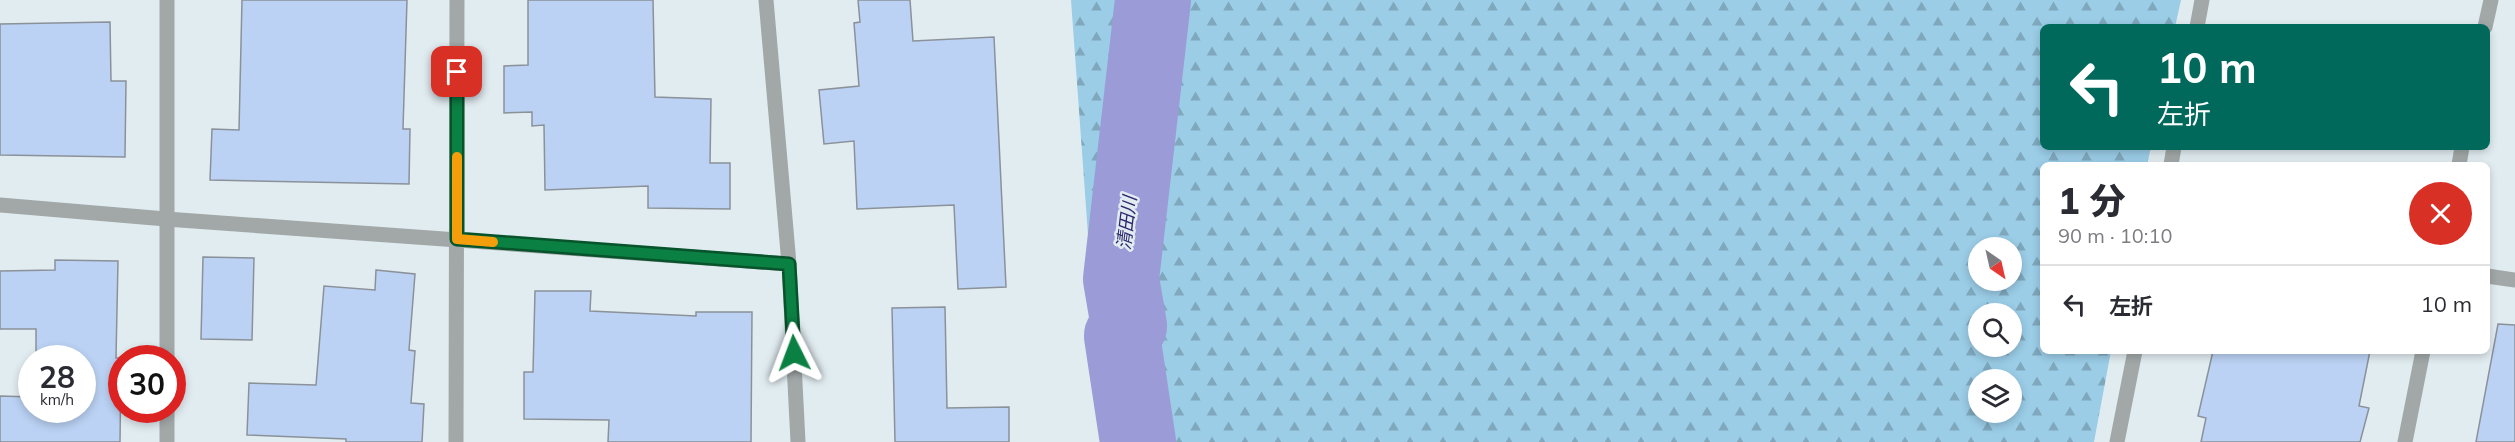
<!DOCTYPE html>
<html lang="ja">
<meta charset="utf-8">
<style>
:root{--surface:#fff;--page:#f2f2f3;--text:#2b2b33;--muted:#7c7c81;--line:#e1e1e2}
body{margin:0;font-family:Mulish,"Noto Sans JP",sans-serif;background:var(--page);color:var(--text);height:100vh;display:flex;flex-direction:column;font-size:22px;white-space:nowrap}
*{box-sizing:border-box;margin:0}
p{font-size:20px;color:var(--muted)}
.icon{flex:none;width:33px;height:33px;fill:none;stroke:currentColor;stroke-width:2;stroke-linecap:round;stroke-linejoin:round}
.map{position:relative;flex:1;overflow:hidden}
.panel{position:absolute;left:2040px;top:162px;width:450px;height:192px;display:flex;flex-direction:column;background:var(--surface);border-radius:9px;box-shadow:0 3px 9px #0003}
.panel>*{flex:none}
.banner{position:absolute;left:2040px;top:24px;width:450px;height:126px;border-radius:9px;box-shadow:0 3px 9px #0003;background:#00695c;color:#fff;overflow:hidden}
.needle{width:39px;rotate:146deg}
.tools{position:absolute;left:1968px;top:237px;display:grid;gap:12px}
.tools a{display:grid;place-items:center;width:54px;height:54px;border-radius:50%;background:var(--surface);box-shadow:0 3px 9px #0003;font-size:30px}
.speed{position:absolute;left:18px;top:345px;display:flex;gap:12px;font-size:30px;font-weight:700;text-align:center}
.speed>*{display:grid;place-content:center;width:78px;height:78px;border-radius:50%;background:var(--surface);box-shadow:0 3px 9px #0003;line-height:1}
.speed small{font-size:15px;font-weight:400}
.speed .limit{border:9px solid #d22;background:#fff;color:#111}
.pin{position:absolute;display:grid;place-items:center;width:51px;height:51px;color:#fff;margin:-26px;border-radius:12px;box-shadow:0 3px 9px #0006}
.me{position:absolute;width:66px;margin:-33px;rotate:357deg;stroke-linejoin:round;filter:drop-shadow(0 0 4px #0008)}
.turn{display:flex;align-items:center;gap:21px;height:126px;padding:0 18px;font-size:27px}
.turn .icon{width:78px;height:78px;stroke-width:2.5}
.turn b{display:block;font-size:42px;line-height:51px}
.round{display:grid;place-items:center;flex:none;width:63px;height:63px;border-radius:32px;background:var(--page)}
.overview{display:flex;align-items:center;justify-content:space-between;height:102px;padding:0 18px}
h1{font-size:36px;font-weight:800;line-height:45px}
ul{padding:0;list-style:none}
li{display:flex;align-items:center;gap:18px;height:78px;padding:0 18px;border-top:2px solid var(--line)}
li div{flex:1}
li b{display:block;font-size:22px}
li em{font-style:normal}
.map>svg:first-child{display:block}
.forest{fill:url(#forest-firs);fill-rule:evenodd}
.lines{fill:none;stroke-linecap:round;stroke-linejoin:round}
.river{stroke:#9b9bd8;stroke-width:76}
.building{fill:#bbd2f4;stroke:#8b9199;stroke-width:1.5}
.street{stroke:#a2a8a8;stroke-width:15}
.route-casing{stroke:#07532c;stroke-width:15}
.route{stroke:#0b8043;stroke-width:10}
.slow{stroke:#f59e0b;stroke-width:10}
.labels{text-anchor:middle;stroke-width:5;stroke-linejoin:round;paint-order:stroke}
.water-label{font-size:18px;font-style:italic;fill:#31286f;stroke:#e1ecf1}
</style>
<div class="map">
<svg width="2515" height="442" viewBox="0 0 2515 442">
<defs>
<pattern id="forest-firs" width="22" height="20" patternUnits="userSpaceOnUse" patternTransform="scale(1.5)"><rect width="22" height="20" fill="#9bcde7"/><path d="M5 1l3.5 6h-7zM16 11l3.5 6h-7z" fill="#7fa8bd"/></pattern>
</defs>
<rect width="100%" height="100%" fill="#e1ecf1"/>
<path class="forest" d="M1071,0H2181L2175,27H2043V147H2151L2147,165H2043V351H2111L2094,442H1103ZM1978,248H2012V280H1978ZM1978,314H2012V346H1978ZM1978,380H2012V412H1978Z"/>
<g class="lines">
<polyline class="river" points="1138,442 1122,336 1129,326 1121,279 1153,0"/>
</g>
<g class="building">
<polygon points="242,0 407,0 403,129 410,129 409,184 210,180 212,129 239,130"/>
<polygon points="528,0 653,0 655,97 711,99 710,163 730,163 730,209 648,208 648,186 545,190 544,125 532,126 532,112 504,113 504,66 528,65"/>
<polygon points="858,0 910,0 913,41 994,37 1006,287 958,289 954,205 857,209 854,141 824,144 819,90 859,86 854,23 860,22"/>
<polygon points="110,22 111,81 126,81 125,157 0,155 0,24"/>
<polygon points="203,257 254,258 252,340 201,339"/>
<polygon points="55,260 118,261 116,358 121,358 120,442 0,442 0,396 32,397 32,410 82,410 82,358 36,358 36,329 0,329 0,271 55,270"/>
<polygon points="376,270 415,274 409,350 415,351 411,403 424,404 422,442 346,442 346,439 247,435 249,383 316,385 324,286 375,290"/>
<polygon points="535,291 591,291 590,311 696,316 696,312 752,312 751,442 608,442 609,420 524,419 524,372 533,372"/>
<polygon points="945,307 947,408 1009,407 1009,442 895,442 892,308"/>
<polygon points="2498,324 2515,325 2515,442 2476,442"/>
<polygon points="2213,351 2370,351 2359,406 2369,408 2360,442 2201,442 2206,418 2198,416"/>
</g>
<g class="lines">
<g class="street">
<polyline points="766,0 789,264 798,442"/>
<polyline points="2197,27 2202,0"/>
<polyline points="2485,27 2491,0"/>
<polyline points="2171,165 2174,147"/>
<polyline points="2459,165 2462,147"/>
<polyline points="0,205 166,219 789,264"/>
<polyline points="2487,276 2515,280"/>
<polyline points="167,358 167,0"/>
<polyline points="167,410 167,442"/>
<polyline points="456,442 457,0"/>
<polyline points="2117,442 2135,351"/>
<polyline points="2405,442 2423,351"/>
</g>
</g>
<g class="lines">
<g class="route-casing">
<polyline id="route" points="457,72 457,239 789,264 794,353"/>
</g>
<use href="#route" class="route"/>
<polyline class="slow" points="457,157 457,239 493,242"/>
</g>
<g class="labels">
<g class="water-label">
<text transform="translate(1127 223) rotate(-83)" y="6">清田川</text>
</g>
</g>
</svg>
<div class="tools">
<a><svg class="needle" viewBox="-14 -14 28 28"><path d="M0-13l5 13h-10z" fill="#e53935"/><path d="M0 13l5-13h-10z" fill="#7c7c81"/></svg></a>
<a><svg class="icon" aria-label="search" viewBox="0 0 24 24"><circle cx="10" cy="10" r="6"/><path d="M15 15l6 6"/></svg></a>
<a><svg class="icon" aria-label="layers" viewBox="0 0 24 24"><path d="M12 4l9 5-9 5-9-5zM3 14l9 5 9-5"/></svg></a>
</div>
<div class="speed"><div>28<small>km/h</small></div><div class="limit">30</div></div>
<div class="pin" style="left:457px;top:72px;background:#d93025"><svg class="icon" aria-label="arrive" viewBox="0 0 24 24"><path d="M6 21V4h12l-3 4 3 4H6"/></svg></div>
<svg class="me" style="left:794px;top:353px" viewBox="-20 -20 40 40"><path d="M0-17L14 15 0 8-14 15z" fill="#0b8043" stroke="#fff" stroke-width="4"/></svg>
<div class="banner">
<div class="turn"><svg class="icon" aria-label="left" viewBox="0 0 24 24"><path d="M17 20v-9H6M10 6l-5 5 5 5"/></svg><div><b>10 m</b>左折</div></div>
</div>
<section class="panel">
<div class="overview"><div><h1>1 分</h1><p>90 m · 10:10</p></div><a class="round" style="background:#d93025;color:#fff"><svg class="icon" aria-label="close" viewBox="0 0 24 24"><path d="M6 6l12 12M18 6L6 18"/></svg></a></div>
<ul>
<li><svg class="icon" aria-label="left" viewBox="0 0 24 24"><path d="M17 20v-9H6M10 6l-5 5 5 5"/></svg><div><b>左折</b></div><em>10 m</em></li>
</ul>
</section>
</div>
